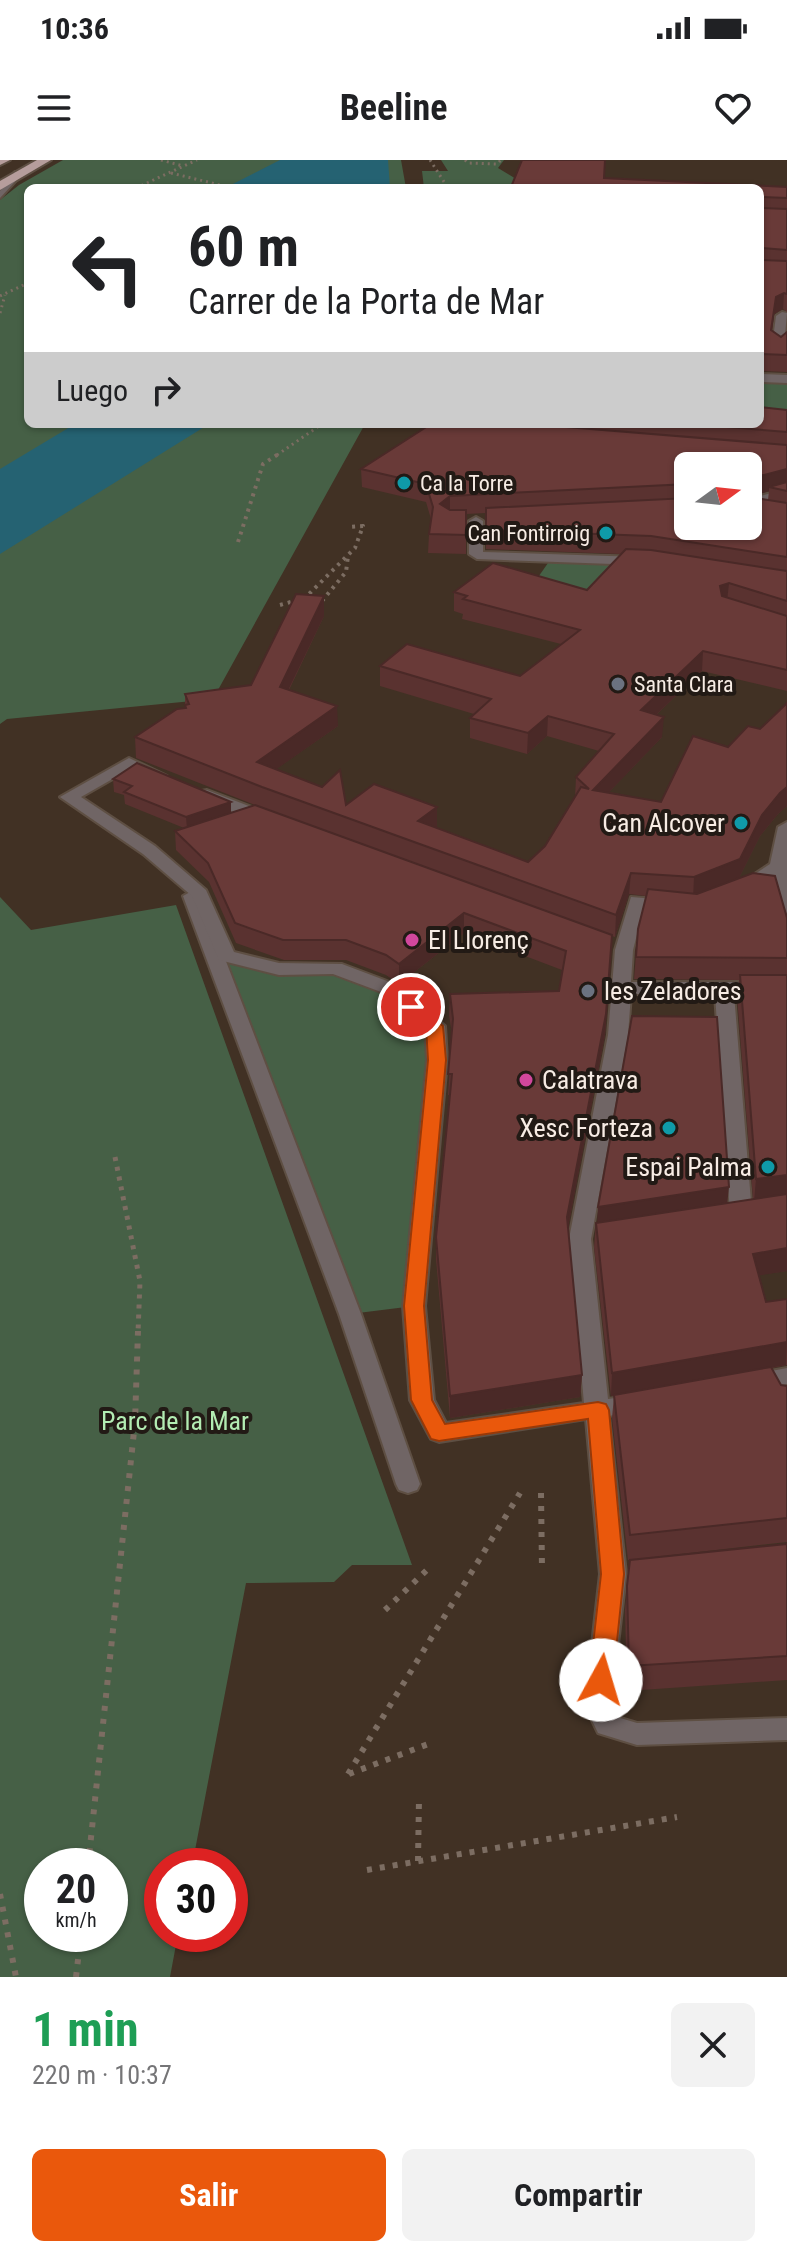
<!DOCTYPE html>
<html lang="es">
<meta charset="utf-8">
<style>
:root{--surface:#fff;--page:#f2f2f2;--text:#202124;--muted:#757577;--accent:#ea580c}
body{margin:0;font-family:"Roboto Condensed",sans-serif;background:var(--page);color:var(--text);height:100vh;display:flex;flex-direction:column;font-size:30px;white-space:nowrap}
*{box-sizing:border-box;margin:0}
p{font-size:26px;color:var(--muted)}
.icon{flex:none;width:44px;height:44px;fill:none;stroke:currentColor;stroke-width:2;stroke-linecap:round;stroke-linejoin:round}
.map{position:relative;height:1817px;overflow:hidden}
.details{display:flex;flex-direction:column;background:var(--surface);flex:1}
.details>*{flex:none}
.guide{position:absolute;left:24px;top:24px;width:740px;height:244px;border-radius:12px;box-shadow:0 2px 6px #0004;background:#fff;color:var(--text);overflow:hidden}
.needle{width:52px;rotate:75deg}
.fabs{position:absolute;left:674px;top:292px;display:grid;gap:16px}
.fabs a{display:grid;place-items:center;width:88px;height:88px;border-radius:12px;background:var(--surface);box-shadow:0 2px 6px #0004;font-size:40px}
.speed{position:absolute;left:24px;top:1688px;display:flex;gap:16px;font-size:40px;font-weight:700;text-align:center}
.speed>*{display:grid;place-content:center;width:104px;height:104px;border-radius:50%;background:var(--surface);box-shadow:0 2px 6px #0004;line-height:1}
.speed small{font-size:20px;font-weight:400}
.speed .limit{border:12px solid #d22;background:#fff;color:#111}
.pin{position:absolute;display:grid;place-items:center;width:68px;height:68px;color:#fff;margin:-34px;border:4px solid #fff;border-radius:50%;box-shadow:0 2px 8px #0007}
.me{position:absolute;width:88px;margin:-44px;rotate:6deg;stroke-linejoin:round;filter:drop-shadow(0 0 6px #0008)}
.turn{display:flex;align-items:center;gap:28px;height:168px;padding:0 32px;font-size:36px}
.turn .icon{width:104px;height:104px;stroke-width:2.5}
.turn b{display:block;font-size:56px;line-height:68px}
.then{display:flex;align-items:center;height:76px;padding:0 32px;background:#0003;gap:16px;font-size:30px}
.round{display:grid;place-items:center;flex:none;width:84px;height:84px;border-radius:12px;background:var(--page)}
.headline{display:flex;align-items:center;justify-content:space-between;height:136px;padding:0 32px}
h1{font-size:48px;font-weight:700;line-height:60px;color:#1e9e55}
.button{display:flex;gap:16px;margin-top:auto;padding:16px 32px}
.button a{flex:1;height:92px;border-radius:12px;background:var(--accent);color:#fff;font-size:32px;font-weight:700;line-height:92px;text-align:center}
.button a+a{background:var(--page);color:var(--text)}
.status{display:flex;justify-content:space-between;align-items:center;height:56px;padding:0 40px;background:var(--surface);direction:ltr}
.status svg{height:22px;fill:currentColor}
header{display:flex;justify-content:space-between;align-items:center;height:104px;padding:0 32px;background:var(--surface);font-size:36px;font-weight:700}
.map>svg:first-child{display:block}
.green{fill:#466046;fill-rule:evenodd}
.water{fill:#256272}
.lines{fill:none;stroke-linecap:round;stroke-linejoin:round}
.service-casing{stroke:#5e4f43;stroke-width:4}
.pedestrian-casing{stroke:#5e4f43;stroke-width:4}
.minor-casing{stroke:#5e4f43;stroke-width:4}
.trunk-casing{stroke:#5e4f43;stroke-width:4}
.path-far3{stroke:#7c6d62;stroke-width:3;stroke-dasharray:2 4;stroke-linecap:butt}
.path-far2{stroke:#7c6d62;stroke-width:4;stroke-dasharray:3 5;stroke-linecap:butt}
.path-far1{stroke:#7c6d62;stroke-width:5;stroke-dasharray:4 6;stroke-linecap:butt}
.path{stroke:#7c6d62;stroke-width:6;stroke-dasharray:5 8;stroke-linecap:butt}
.service{fill:#706565;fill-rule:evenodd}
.pedestrian{fill:#706565;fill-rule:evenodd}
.minor{fill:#706565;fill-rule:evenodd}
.trunk{fill:#b69d9c;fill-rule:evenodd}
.wall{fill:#5a3230;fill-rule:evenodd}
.shaded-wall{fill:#4a2927}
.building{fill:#693a38;stroke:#4a2927;stroke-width:2}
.route{fill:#ea580c;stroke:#983908;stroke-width:2}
.culture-dot{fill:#0f9aa8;stroke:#221a15;stroke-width:3}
.worship-dot{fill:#6b7280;stroke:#221a15;stroke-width:3}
.hotel-dot{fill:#d1479c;stroke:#221a15;stroke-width:3}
.labels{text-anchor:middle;stroke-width:8;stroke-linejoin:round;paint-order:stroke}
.far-poi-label{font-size:22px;fill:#f7ece4;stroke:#221a15;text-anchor:start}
.poi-label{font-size:26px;fill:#f7ece4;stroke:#221a15;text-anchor:end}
.park-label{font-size:26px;fill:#b3ecb3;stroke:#221a15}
</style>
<div class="status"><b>10:36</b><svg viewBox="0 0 49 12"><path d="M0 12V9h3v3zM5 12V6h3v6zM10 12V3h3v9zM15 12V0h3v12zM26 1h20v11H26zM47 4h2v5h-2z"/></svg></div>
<header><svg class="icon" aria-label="menu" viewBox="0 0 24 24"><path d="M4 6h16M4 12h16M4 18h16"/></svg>Beeline<svg class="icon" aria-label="heart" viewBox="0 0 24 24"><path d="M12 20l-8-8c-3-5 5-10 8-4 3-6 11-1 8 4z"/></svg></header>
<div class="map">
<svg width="787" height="1817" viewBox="0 0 787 1817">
<rect width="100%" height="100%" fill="#413124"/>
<g class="green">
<polygon points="63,0 401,0 406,28 28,28 28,264 365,264 213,539 7,559 0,564 0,40 19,25"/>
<polygon points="441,0 504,0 498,8 521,22 518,28 424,28 422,11 448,11"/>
<polygon points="760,219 787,220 787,267 760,262"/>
<polygon points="548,403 640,404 603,442 525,436"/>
<path d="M0,737L31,770L176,745L412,1405H352L334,1422L246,1423L192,1706H162V1774H178L170,1817H0ZM110,1706V1774H42V1706Z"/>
<polygon points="226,796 279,809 335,808 388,828 435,866 414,1146 350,1154 221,807"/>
</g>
<g class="water">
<polygon points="280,0 388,0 390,28 225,28"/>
<polygon points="75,264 209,264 0,394 0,309"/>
</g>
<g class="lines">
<g class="service-casing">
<polygon id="service" points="15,12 22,14 0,38 0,31"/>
</g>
<g class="pedestrian-casing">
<polygon id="pedestrian" points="192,731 201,736 361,1154 420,1324 417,1330 408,1333 399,1330 396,1324 339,1154 183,736"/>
</g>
<g class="minor-casing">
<g id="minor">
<polygon points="782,152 787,153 784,187 778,191 772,187 776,156"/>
<polygon points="760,214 787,215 787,223 760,222"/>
<polygon points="787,329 787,337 748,347 748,339"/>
<polygon points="476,357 483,361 483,392 641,397 648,401 641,405 477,399 469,394 469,361"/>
<polygon points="129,598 167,616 159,621 130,609 81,637 155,686 206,730 234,792 279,803 342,804 395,824 445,866 447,900 425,1146 434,1240 446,1263 584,1243 569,1079 608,875 615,790 631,737 669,740 678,745 669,750 644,747 633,790 631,822 787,822 787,834 734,834 752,1054 749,1059 733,1059 730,1054 715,834 631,834 628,875 591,1079 608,1239 637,1235 645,1237 649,1243 645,1249 609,1256 626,1414 611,1546 617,1557 637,1563 787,1558 787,1580 637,1585 598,1573 585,1546 600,1414 586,1259 439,1282 431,1279 410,1240 403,1146 427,900 425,868 381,832 333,814 279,815 219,800 192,736 143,694 60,637"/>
<polygon points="207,630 262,651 265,655 256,660 250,659 201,639 198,635 201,631"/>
<polygon points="787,662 787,753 778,748 771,719 741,734 732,729 770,704 778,667"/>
<polygon points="787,1208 787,1224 752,1230 744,1228 740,1222 744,1216"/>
</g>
</g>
<g class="trunk-casing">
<g id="trunk">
<polygon points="0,0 10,0 0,5"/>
<polygon points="37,0 51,0 0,30 0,21"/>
</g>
</g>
<g class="path-far3">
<polyline points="161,0 183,6"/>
<polyline points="430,0 448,28"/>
<polyline points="465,0 468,3 497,4 501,0"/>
<polyline points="171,13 220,25"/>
<polyline points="136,28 197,0"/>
<polyline points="0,136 28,123"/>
<polyline points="0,153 5,135"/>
<polyline points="277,295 322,264"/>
</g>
<g class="path-far2">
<polyline points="238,382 263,304 280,293"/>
<polyline points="322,441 346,412 348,396"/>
<polyline points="280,445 305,438 355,388 363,366 348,367"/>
</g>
<polyline class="path-far1" points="115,997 140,1121 138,1173"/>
<g class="path">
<polyline points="541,1333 542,1409"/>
<polyline points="385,1450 429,1408"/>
<polyline points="348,1614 520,1333"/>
<polyline points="349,1614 431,1583"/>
<polyline points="418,1701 419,1639"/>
<polyline points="88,1706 135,1262 138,1171"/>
<polyline points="367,1710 677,1657"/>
<polyline points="0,1734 16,1817"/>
<polyline points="76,1817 81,1774"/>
</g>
<use href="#service" class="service"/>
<use href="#pedestrian" class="pedestrian"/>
<use href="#minor" class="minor"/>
<use href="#trunk" class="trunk"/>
</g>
<g class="wall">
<polygon points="522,0 604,18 787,27 787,152 783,149 774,154 772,170 781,177 787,172 787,212 760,211 760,28 511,28"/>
<path d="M787,250V531L702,511L656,555L662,577L609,632L661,642L728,587L760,569L787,543V646L778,654L760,676L739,718L787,758V1111L759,1115L766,1142L787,1139V1205L772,1208L781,1225L787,1226V1382L628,1400L612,1258L614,1236H611L594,1087L596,1063L753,1039L737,837L739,820L634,819L638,769L646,736L629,734L615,777L612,776L605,875L568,1067L582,1215L580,1237L450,1258L436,1099V1077L450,935H448L452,874L449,855L450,834L559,831L562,810L464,773L399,824L386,815L346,800H284L236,783L209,722L176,690L175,671L184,668L125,644L124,635L114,632L113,619L231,642V653L255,645L136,598L135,577L185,548V534L251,525L324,456L289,530L338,566L276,609L346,645L436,668L528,702L545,686L575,638L576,617L599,591L547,576L527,594L470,578V558L474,554L380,526V506L520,516L561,484L462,459L463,454L454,451V432L587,430L621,394L486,389V353L466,354V394L428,393L429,374L431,359L426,342L362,327L361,309L431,264H760ZM688,306L748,366H688ZM769,331L768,340L749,337V336Z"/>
<polygon points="787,1384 787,1520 627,1531 625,1450 630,1400"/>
</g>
<g class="shaded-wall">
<polygon points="784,133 783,149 774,154 769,187 776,137"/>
<polygon points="787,309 787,327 769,327 769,331 748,337 748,319"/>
<polygon points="450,336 450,355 440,344"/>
<polygon points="729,423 727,442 719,445 720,426"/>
<polygon points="324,436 324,456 280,547 280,527"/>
<polygon points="703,491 702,511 639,571 641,550"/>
<polygon points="337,546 338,566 258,622 257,602"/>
<polygon points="548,556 547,576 527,594 528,573"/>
<polygon points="664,557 662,577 592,650 593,630"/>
<polygon points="787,627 787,646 778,654 760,676 738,720 693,739 694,717 762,655 780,633"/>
<polygon points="231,642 231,655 187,669 186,657"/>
<polygon points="437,647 437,668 418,661"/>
<polygon points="631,713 629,734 615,777 616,755"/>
<polygon points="464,753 464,773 399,824 399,804"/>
<polygon points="612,775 605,875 566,1078 567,1057"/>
<polygon points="787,1015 787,1038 754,1042 756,1019"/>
<polygon points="729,1027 727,1046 597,1066 598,1047"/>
<polygon points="787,1088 787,1111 750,1117 753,1094"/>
<polygon points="787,1182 786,1205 611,1236 612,1213"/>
<polygon points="582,1215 580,1237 450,1258 450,1236"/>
</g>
<g class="building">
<polygon points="522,0 605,0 604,18 787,27 787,38 761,37 760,38 760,28 530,28 511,27"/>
<polygon points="760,48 787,49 787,90 762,88 760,92"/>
<polygon points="760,99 761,100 787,101 787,134 784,133 776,137 771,170 781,177 787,172 787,195 762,194 760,198"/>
<polygon points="760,247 787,250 787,272 690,264 760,264"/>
<polygon points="431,264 529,264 787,285 787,309 748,319 748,306 688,306 688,324 450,336 440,344 450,350 466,350 466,375 429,374 433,347 426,324 361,309"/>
<polygon points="787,322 787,331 769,327"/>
<polygon points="748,326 749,337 787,343 787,397 651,376 486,370 486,348 688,338 688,366 748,366"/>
<polygon points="626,389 651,390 787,411 787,441 729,423 720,426 722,436 787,456 787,510 703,491 641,550 664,557 593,630 661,642 693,576 728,587 748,566 760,569 787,543 787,627 780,633 762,655 740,699 694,717 631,713 616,755 262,627 135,577 177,549 186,548 185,545 189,544 185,534 251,525 296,434 324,436 280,527 337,546 257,602 322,627 340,610 346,645 374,624 437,647 418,661 528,702 545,686 581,627 589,629 576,617 614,574 548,556 528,573 470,558 491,539 380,506 407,484 520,516 580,470 463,439 467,436 454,432 493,403 587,430"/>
<polygon points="137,603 231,642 186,657 124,632 132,626 113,619"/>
<polygon points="255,645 612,775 606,854 567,1057 582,1215 450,1236 436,1077 452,914 448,914 453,859 450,834 559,831 566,791 464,753 399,804 386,795 346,780 283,780 235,763 208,703 175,671"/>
<polygon points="753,713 775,716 787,758 787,798 636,797 638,769 648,729 697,734"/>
<polygon points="740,815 787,815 787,1015 756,1019"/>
<polygon points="632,856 717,857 729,1027 598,1047"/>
<polygon points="787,1034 787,1088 753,1094 766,1142 787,1139 787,1182 612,1213 596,1063"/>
<polygon points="771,1207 781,1225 787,1226 787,1358 630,1375 614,1235"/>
<polygon points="787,1384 787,1496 629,1506 627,1426 630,1400"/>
</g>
<polygon class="route" points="411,841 417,843 443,866 446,900 424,1146 432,1240 445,1264 598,1242 606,1244 609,1250 624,1414 613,1520 609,1527 601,1530 592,1527 589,1520 601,1414 588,1259 439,1281 431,1279 411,1240 404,1146 428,900 426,867 402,847"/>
<g class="culture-dot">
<circle cx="404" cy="323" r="8"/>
<circle cx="606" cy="373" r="8"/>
<circle cx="741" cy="663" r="8"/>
<circle cx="669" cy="968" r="8"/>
<circle cx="768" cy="1007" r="8"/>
</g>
<g class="worship-dot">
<circle cx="618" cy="524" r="8"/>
<circle cx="588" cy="831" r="8"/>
</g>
<g class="hotel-dot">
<circle cx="412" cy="780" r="8"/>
<circle cx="526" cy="920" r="8"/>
</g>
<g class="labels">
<g class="far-poi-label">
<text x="420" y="331">Ca la Torre</text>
<text x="590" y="381" text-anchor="end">Can Fontirroig</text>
<text x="634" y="532">Santa Clara</text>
</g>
<g class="poi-label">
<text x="725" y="672">Can Alcover</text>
<text x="428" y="789" text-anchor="start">El Llorenç</text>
<text x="604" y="840" text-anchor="start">les Zeladores</text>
<text x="542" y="929" text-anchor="start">Calatrava</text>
<text x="653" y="977">Xesc Forteza</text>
<text x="752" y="1016">Espai Palma</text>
</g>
<g class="park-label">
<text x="175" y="1270">Parc de la Mar</text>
</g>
</g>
</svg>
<div class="fabs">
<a><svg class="needle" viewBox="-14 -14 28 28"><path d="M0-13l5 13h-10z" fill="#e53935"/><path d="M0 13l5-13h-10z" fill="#757577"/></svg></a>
</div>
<div class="speed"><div>20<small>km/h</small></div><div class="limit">30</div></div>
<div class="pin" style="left:411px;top:847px;background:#d93025"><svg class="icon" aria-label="arrive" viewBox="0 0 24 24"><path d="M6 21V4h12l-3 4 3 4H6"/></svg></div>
<svg class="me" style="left:601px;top:1520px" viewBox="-20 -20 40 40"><circle r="19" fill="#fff"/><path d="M0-13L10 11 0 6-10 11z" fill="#ea580c"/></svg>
<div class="guide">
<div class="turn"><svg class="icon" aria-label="left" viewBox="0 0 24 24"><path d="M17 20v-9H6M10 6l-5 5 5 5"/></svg><div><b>60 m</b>Carrer de la Porta de Mar</div></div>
<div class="then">Luego<svg class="icon" aria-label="right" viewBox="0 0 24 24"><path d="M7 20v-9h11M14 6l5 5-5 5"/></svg></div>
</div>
</div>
<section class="details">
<div class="headline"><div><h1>1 min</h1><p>220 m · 10:37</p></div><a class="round"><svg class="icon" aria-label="close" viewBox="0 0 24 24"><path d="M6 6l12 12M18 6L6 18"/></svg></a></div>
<div class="button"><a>Salir</a><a>Compartir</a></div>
</section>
